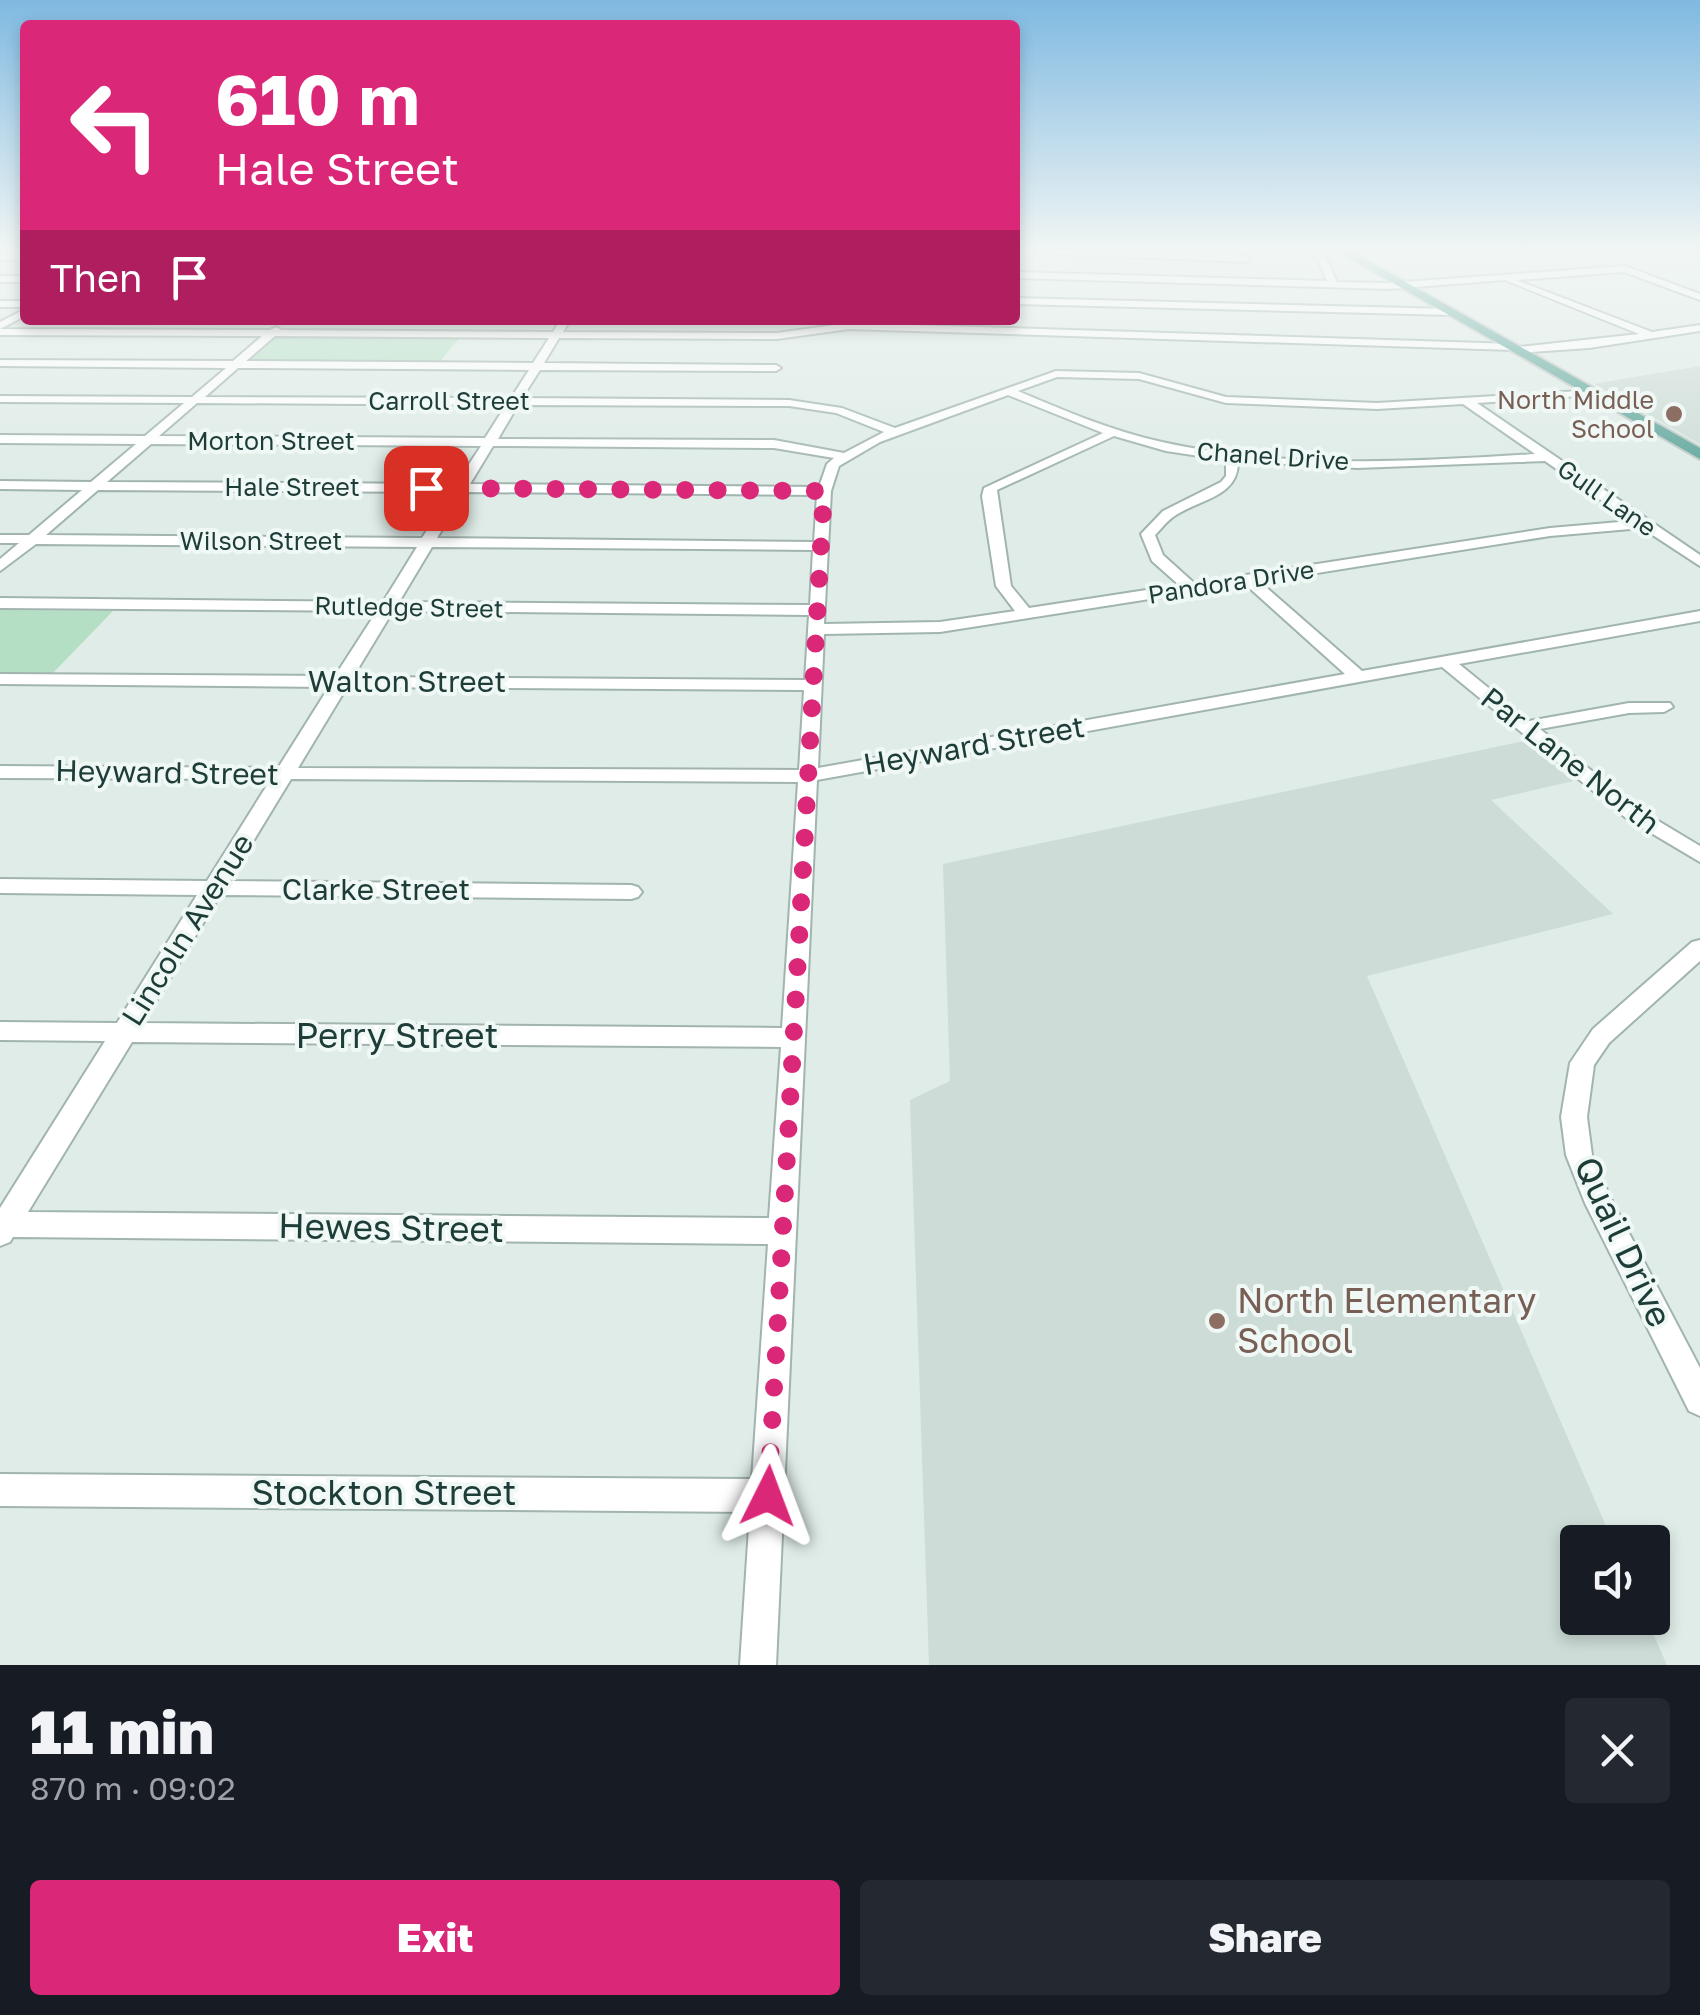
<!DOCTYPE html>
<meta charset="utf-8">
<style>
:root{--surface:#171b24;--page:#242831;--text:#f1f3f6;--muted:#9ea1a6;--accent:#db2777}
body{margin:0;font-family:"Golos Text",sans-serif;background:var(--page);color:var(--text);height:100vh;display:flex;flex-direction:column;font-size:38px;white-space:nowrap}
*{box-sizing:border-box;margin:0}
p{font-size:32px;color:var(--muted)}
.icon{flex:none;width:55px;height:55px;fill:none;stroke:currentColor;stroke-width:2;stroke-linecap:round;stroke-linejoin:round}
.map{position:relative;height:1665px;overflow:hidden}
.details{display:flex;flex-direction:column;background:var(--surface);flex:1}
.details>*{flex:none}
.guide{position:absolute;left:20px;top:20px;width:1000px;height:305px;border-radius:10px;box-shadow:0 5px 15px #0003;background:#db2777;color:#fff;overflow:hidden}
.fabs{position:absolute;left:1560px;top:1525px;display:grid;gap:20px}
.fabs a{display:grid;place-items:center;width:110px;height:110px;border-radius:10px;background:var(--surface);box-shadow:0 5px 15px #0003;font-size:50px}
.pin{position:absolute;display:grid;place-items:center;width:85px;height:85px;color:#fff;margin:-42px;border-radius:20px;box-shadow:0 5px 15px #0006}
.me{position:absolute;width:110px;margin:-55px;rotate:3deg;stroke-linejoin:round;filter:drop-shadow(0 0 8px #0008)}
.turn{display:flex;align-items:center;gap:35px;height:210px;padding:0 30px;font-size:45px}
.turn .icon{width:130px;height:130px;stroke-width:2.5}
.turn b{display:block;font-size:70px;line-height:85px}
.then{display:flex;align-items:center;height:95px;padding:0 30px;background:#0003;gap:20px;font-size:38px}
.round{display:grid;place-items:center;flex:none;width:105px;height:105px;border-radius:10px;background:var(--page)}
.head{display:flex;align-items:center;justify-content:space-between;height:170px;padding:0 30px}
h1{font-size:60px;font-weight:800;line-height:75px}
.action{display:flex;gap:20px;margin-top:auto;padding:20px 30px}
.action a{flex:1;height:115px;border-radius:10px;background:var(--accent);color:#fff;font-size:40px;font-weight:800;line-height:115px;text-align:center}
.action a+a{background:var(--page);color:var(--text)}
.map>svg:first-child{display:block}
.built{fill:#cddcd6}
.green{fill:#b5dfc5}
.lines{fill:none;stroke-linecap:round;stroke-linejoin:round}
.minor-casing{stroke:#a1b4af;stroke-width:4}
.major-casing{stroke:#c0c9c7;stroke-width:4}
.minor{fill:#fff;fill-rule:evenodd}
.major{fill:#5fa69b;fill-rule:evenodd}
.route{stroke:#db2777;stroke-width:18;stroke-dasharray:0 32.4}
.education-dot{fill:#8d6e63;stroke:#eff8f5;stroke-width:4}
.labels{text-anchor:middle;stroke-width:8;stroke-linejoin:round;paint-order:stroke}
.far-education-label{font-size:25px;fill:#785e54;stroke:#eff8f5;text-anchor:end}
.far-street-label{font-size:25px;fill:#1e3d38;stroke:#eff8f5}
.street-label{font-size:30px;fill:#1e3d38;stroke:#eff8f5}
.near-street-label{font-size:35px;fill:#1e3d38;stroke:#eff8f5}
.near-education-label{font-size:35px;fill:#785e54;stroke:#eff8f5;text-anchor:start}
</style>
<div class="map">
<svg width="1700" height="1665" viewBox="0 0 1700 1665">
<rect width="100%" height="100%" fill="#dfece7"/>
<g class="built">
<polygon points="1700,366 1700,444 1594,384"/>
<polygon points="1524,741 1573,781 1491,800 1613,914 1367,976 1613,1542 1578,1542 1578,1618 1646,1618 1667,1665 929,1665 910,1100 950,1081 943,864"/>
</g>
<g class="green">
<polygon points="274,336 460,337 438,364 243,363"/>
<polygon points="0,610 113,611 50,676 0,675"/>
</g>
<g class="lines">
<g class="minor-casing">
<g id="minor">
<polygon points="1015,248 1247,256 1251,259 1247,262 1015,252"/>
<path d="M1319,248L1323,251L1337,282L1389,283L1625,266L1700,294V300L1624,272L1516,280L1652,332L1700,325V331L1589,348L1518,353L1513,350L849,329L777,339L559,338L544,363L776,365L781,368L776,371L540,370L522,398L789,400L842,408L895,428L1056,371L1139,373L1226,397L1377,403L1598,390V394L1594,395L1477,403L1700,555V566L1642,528L1550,536L1260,582L1362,671L1700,611V621L1459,664L1529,721L1629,703H1670L1673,707L1664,712L1629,713L1540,729L1640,810L1700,846V862L1626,818L1442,667L817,780L776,1665H740L750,1512L0,1506V1474L752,1479L768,1244L13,1237L10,1242L0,1246V1208L105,1041L0,1040V1022L117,1023L197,895L0,893V879L207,881L271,779L0,778V766L278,768L329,687L0,684V674L335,676L377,611L0,608V598L383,602L417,547L36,544L0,571V559L19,543H0V535H29L82,490L0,489V481L91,482L136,444L0,443V435L145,436L184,403L0,402V396L192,397L226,368L0,366V360L233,361L262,336L0,335V322L25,309V316L0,329L270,330L276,327L281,330L553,332L560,320H570L563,332L777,333L849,323L1514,344L1519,347L1639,334L1505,280L1389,289L1015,278V272L1327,281L1315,251ZM275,336L549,338L533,363L246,361ZM238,368L529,370L511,398L205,397ZM1057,377L1139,379L1226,403L1377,409L1463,404L1535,454C1412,462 1283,469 1162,442C1112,431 1065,411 1018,391ZM1008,395L1103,433L984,488L982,496L996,586L1015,611L940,622L824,624L831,491L839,466L880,442ZM197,403L506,405L485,438L159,436ZM518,405L789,406L836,413L884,432L844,453L774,440L498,439ZM1114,436L1166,451L1226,460V476L1221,482L1163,511L1141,534L1152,561L1179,585L1029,608L1011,586L997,490ZM151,444L481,446L456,484L107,482ZM493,446L774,448L834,458L827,464L819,487L470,484ZM1238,461L1357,468L1545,461L1631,521L1550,528L1194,583L1163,555L1155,535C1161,529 1167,521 1173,517C1198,499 1239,498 1238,461ZM98,490L451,492L422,538L46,535ZM465,492L817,495L814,542L437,538ZM432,547L813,550L810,605L399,602ZM1245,584L1345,674L818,768L824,634L940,632ZM393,611L809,615L805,680L353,677ZM347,687L804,690L799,770L298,768ZM291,779L798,782L782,1028L143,1023L220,895L631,899L638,897L642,892L638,887L631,885L229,881ZM132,1042L781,1047L769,1218L28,1212Z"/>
<polygon points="1405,248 1448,248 1444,251"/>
<rect x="0" y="254" width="25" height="6"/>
<rect x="0" y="276" width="25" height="6"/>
<polygon points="1015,298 1452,309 1457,312 1452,315 1015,304"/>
<rect x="0" y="301" width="25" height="6"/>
<polygon points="1700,940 1700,961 1609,1043 1594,1065 1587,1117 1592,1155 1610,1197 1700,1368 1700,1416 1689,1411 1585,1203 1566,1155 1561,1117 1570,1063 1593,1029 1692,942"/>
</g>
</g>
<g class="major-casing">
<polygon id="major" points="1332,248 1345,248 1700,448 1700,459"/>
</g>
<use href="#minor" class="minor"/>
<use href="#major" class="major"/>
</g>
<linearGradient id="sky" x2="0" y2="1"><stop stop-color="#7fb9e1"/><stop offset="0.52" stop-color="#f1f6f4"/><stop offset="1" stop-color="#f1f6f4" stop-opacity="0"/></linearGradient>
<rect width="1700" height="481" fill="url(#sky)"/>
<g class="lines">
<polyline class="route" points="426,488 824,491 768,1496"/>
</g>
<g class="education-dot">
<circle cx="1674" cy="414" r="10"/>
<circle cx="1217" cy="1321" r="10"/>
</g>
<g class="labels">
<g class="far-education-label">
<text x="1654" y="409">North Middle<tspan x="1654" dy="29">School</tspan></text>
</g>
<g class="far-street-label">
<text x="449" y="410">Carroll Street</text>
<text x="271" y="450">Morton Street</text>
<text transform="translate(1273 456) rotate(4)" y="9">Chanel Drive</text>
<text x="292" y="496">Hale Street</text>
<text transform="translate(1607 498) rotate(35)" y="9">Gull Lane</text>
<text x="261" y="550">Wilson Street</text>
<text transform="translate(1231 582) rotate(-9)" y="9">Pandora Drive</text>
<text transform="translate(409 607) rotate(1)" y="9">Rutledge Street</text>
</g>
<g class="street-label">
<text x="407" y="692">Walton Street</text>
<text transform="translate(974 746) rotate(-10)" y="10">Heyward Street</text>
<text transform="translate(1570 761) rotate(38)" y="10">Par Lane North</text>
<text transform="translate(167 773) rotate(1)" y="10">Heyward Street</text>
<text x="376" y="900">Clarke Street</text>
<text transform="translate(188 930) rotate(-58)" y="10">Lincoln Avenue</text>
</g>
<g class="near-street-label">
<text x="397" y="1048">Perry Street</text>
<text transform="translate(391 1228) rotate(1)" y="12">Hewes Street</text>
<text transform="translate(1623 1242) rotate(65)" y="12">Quail Drive</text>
<text x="384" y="1505">Stockton Street</text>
</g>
<g class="near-education-label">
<text x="1237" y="1313">North Elementary<tspan x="1237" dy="40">School</tspan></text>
</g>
</g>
</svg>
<div class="fabs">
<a><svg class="icon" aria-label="sound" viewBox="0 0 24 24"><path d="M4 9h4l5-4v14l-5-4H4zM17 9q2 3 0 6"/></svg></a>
</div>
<div class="pin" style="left:426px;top:488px;background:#d93025"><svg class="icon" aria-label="arrive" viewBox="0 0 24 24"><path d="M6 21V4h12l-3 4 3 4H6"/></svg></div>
<svg class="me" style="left:768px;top:1496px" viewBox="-20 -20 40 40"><path d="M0-17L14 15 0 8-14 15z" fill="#db2777" stroke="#fff" stroke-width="4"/></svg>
<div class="guide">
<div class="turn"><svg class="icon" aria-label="left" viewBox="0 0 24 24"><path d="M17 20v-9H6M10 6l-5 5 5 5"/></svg><div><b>610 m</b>Hale Street</div></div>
<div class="then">Then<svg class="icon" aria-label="arrive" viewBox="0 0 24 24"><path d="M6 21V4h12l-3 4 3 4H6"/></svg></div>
</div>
</div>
<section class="details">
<div class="head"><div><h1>11 min</h1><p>870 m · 09:02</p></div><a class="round"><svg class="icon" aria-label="close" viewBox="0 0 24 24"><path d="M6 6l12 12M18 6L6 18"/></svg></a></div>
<div class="action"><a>Exit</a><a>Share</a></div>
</section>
